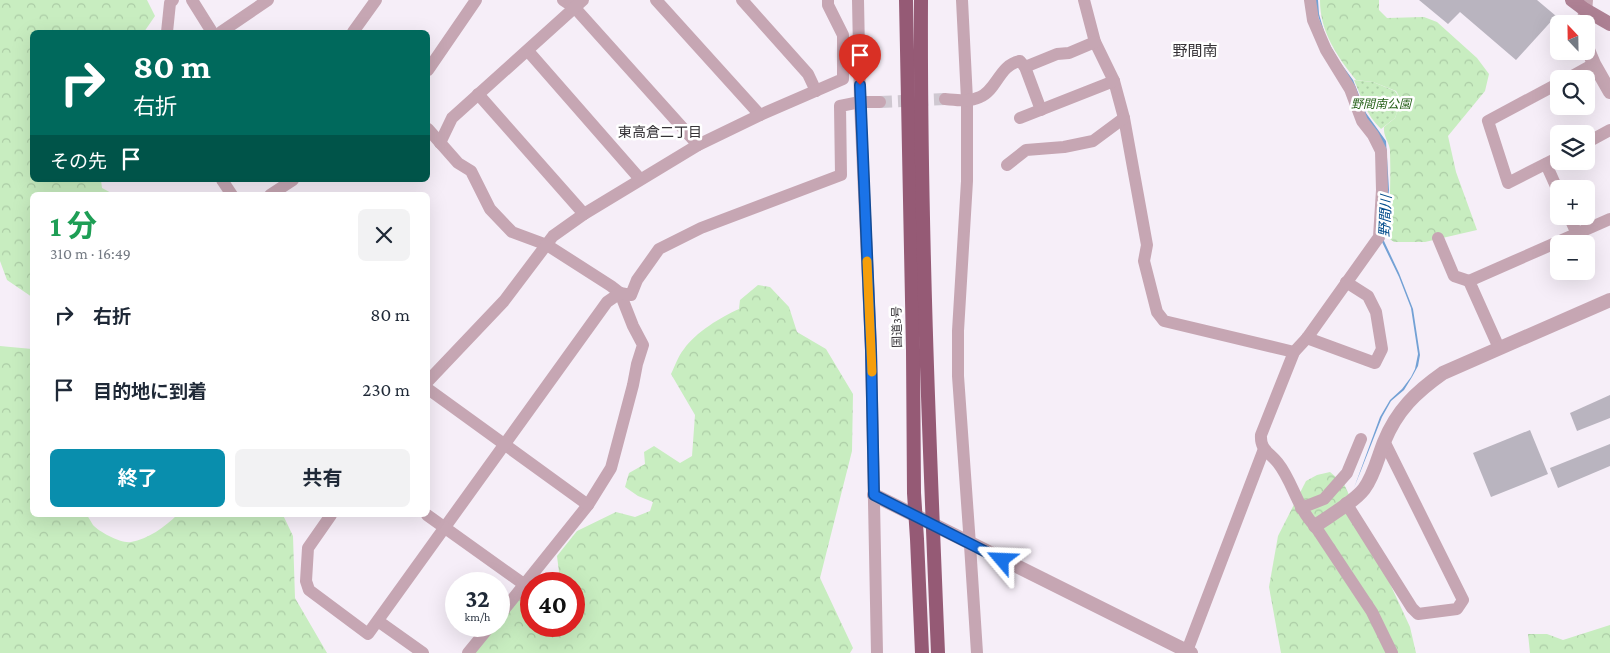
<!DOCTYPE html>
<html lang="ja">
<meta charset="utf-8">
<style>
:root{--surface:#fff;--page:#f2f2f3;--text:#1f2937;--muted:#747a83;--accent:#098ead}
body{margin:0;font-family:"Crimson Pro","Noto Sans JP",serif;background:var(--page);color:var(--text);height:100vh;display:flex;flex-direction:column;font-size:19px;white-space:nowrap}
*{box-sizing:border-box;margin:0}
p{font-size:16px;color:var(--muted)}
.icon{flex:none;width:28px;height:28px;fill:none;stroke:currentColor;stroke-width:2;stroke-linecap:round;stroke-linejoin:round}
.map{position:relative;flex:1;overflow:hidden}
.sheet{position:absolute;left:30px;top:192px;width:400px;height:325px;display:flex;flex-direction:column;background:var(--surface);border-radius:8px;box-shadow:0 5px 20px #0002}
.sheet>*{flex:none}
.guide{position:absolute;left:30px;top:30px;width:400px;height:152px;border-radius:8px;box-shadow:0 5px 20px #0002;background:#00695c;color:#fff;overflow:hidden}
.needle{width:32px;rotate:338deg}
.fabs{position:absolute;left:1550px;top:15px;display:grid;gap:10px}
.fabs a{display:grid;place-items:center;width:45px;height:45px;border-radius:8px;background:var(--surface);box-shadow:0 5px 20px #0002;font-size:25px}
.speed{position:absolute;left:445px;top:572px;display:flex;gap:10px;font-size:25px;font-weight:700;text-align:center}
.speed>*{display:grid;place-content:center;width:65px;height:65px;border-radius:50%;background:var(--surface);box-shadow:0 5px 20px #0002;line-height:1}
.speed small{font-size:12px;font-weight:400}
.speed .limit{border:8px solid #d22;background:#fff;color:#111}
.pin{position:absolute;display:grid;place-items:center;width:42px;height:42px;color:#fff;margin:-51px -21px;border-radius:50% 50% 50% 0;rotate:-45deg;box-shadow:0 0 5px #0007}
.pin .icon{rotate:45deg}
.me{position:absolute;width:55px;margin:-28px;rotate:296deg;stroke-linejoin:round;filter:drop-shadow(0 0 4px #0008)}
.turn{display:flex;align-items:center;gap:18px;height:105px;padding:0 20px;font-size:22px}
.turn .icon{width:65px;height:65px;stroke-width:2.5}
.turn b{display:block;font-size:35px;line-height:42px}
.then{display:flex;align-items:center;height:48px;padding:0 20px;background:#0003;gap:10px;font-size:19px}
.round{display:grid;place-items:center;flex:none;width:52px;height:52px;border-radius:8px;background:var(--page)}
.head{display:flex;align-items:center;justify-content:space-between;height:85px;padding:0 20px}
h1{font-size:30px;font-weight:700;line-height:38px;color:#1e9e55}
.action{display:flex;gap:10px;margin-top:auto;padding:10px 20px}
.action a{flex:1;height:58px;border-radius:8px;background:var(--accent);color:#fff;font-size:20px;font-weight:700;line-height:58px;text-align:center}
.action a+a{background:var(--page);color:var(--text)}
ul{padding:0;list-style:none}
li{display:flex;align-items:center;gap:15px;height:75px;padding:0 20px}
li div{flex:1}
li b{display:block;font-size:19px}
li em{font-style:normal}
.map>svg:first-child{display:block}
.forest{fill:url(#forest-crowns)}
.park{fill:url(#park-dots)}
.water{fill:#73a1d5}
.building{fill:#b9b4bf}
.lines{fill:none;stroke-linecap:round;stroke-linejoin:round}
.minor-tunnel{stroke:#cfc8d1;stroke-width:12;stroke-dasharray:12 6;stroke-linecap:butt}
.minor{stroke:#c6a6b3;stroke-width:12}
.tertiary{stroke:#c6a6b3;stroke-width:14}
.secondary{stroke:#ae8194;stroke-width:14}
.trunk{stroke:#955a75;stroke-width:14}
.route-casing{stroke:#114b97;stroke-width:12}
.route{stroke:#1a73e8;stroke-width:9}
.slow{stroke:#f59e0b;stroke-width:9}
.labels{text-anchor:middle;stroke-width:5;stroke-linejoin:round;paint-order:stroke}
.park-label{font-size:12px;font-style:italic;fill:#235f16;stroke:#fff}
.street-label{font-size:12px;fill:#353236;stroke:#fff}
.neighbourhood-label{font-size:14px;fill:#353236;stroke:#fff}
.water-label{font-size:14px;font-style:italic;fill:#054e8d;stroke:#fff}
.quarter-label{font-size:15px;fill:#353236;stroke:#fff}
</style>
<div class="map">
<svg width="1610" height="653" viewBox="0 0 1610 653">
<defs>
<pattern id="forest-crowns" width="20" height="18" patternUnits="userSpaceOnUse" patternTransform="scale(1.25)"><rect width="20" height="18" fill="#c8edc0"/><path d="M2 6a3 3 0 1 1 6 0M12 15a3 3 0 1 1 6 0" fill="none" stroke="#accca6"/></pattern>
<pattern id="park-dots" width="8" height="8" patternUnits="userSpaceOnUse" patternTransform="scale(1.25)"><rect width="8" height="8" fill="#c8edc0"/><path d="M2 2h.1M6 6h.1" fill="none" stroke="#accca6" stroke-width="1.8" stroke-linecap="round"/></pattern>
</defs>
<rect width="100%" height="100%" fill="#f6eef8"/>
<g class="forest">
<polygon points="0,0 147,0 155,16 144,32 32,32 32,180 101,180 102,188 115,195 32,195 32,297 7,280 0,261"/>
<path d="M1320,0H1379V10L1387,18L1424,17L1437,22L1477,58L1489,74L1485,91L1448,136L1456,172L1477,230L1425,242H1394L1387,237C1390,208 1391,179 1390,150C1389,142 1383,136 1384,127L1395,118L1401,100L1396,91L1373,82L1356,80C1337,56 1320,32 1320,0Z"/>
<path d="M758,285L770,287L789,307L797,332L826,349L853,394L852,451L820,578L853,648L850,653H471L479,648L496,626H499V623L527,590L531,595V626H574V584H559L560,580L557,556L577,531L616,512L635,517L650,511L653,502L638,496L625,487L629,473L645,464L644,452L654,446L680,463L692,456L695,415L671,374C675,366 678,356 684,349C696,332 721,317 739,309L740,300Z"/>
<path d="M0,346L32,349V515H87C89,518 91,522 93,525C99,532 122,544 131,542C148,539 165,527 177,515H283L293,536L295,598L327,653H0Z"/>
<polygon points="1330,472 1344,484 1410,627 1416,653 1281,653 1269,587 1278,536 1306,481 1317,475"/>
<polygon points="1610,625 1610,653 1530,653 1528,634 1547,634 1563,640"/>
</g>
<path class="park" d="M1354,80L1373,82L1395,91L1401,100L1395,118L1381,129C1366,115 1362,98 1354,80Z"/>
<polygon class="water" points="1313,0 1318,0 1319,14 1326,38 1339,61 1353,80 1366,113 1386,141 1389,190 1384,241 1399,273 1413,309 1420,355 1418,366 1412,377 1404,390 1391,401 1382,417 1354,488 1380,417 1390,400 1402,389 1411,377 1415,369 1418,354 1411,308 1399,277 1382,242 1386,189 1365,117 1330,53"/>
<g class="building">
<polygon points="1419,0 1537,0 1556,16 1516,60 1460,12 1448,24"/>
<polygon points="1610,395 1610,418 1577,431 1570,413"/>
<polygon points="1530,430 1548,474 1491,497 1473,453"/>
<polygon points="1610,444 1610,466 1558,488 1550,468"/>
</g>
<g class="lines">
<polyline class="minor-tunnel" points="880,102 945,99"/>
<g class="minor">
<polyline points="192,0 212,32"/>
<polyline points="563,0 575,8 698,145"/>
<polyline points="656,0 760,115"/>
<polyline points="742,0 808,74 816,91"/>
<polyline points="858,0 860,102 871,350 877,653"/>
<polyline points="962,0 967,100 967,181 958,331 958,376 970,545 977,653"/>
<polyline points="1084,0 1095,42 1114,81 1124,118 1147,245 1144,261 1157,312 1164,321 1294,352"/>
<path d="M1310,0L1313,20L1326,50L1350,89L1362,121L1373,135L1381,151L1382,190L1379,237L1307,338L1294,352L1261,435C1260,450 1269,452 1278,463C1293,482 1297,508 1315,526L1372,612L1392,653"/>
<polyline points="167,32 170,3 173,0"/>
<polyline points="221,32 268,0"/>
<polyline points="353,32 376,0"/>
<polyline points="528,51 640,179"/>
<polyline points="1025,67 1041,110"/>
<polyline points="428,70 476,0"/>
<polyline points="1567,79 1594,64"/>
<polyline points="1559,83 1488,121 1508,183 1559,157"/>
<polyline points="478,94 584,214"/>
<path d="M945,99C957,100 969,102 980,97C997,90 999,65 1020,61L1025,67L1057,54L1069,53L1095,42"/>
<polyline points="1020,118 1114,81"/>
<polyline points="428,129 458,163 471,171 490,209 512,232 547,245 611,286 620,293 633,326 643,345 637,364 633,385 611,468 588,505 499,616"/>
<polyline points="440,143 452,118 583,0"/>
<polyline points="1586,143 1610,130"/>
<polyline points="1546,164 1559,193"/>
<polyline points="1007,165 1026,150 1064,147 1093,141 1124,118"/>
<polyline points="222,180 232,195"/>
<polyline points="270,195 293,180"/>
<polyline points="1569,216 1577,234"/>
<polyline points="1438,238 1454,276 1469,281"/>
<polyline points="1307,338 1375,363 1382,349 1376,312 1368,296 1346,282"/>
<polyline points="1499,348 1469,281 1610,219"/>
<polyline points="428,381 504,301 553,236 584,214 698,145 760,115 843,79 843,35 828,5 828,0"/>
<polyline points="428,389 588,505"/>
<polyline points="1346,503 1412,608 1418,614 1457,609 1463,600 1384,441"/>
<polyline points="1301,508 1324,499 1347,473 1361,439"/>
<polyline points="331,515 308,548 306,581 309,590 368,634 607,302 620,293 631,295 637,280 659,249 701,228 841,175 840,106 860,102 880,102"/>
<polyline points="427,515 525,585"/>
<polyline points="378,621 423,653"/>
<polyline points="1187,651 1264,449"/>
<polyline points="468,653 490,626"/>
</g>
<g class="tertiary">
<polyline points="1584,24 1586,0"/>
<polyline points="1586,45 1594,64 1610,92"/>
<polyline points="874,495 1191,653"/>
<path d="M1315,526C1329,516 1354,502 1364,489C1374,476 1378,457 1384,442C1397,410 1416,392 1443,373L1610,300"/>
</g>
<polyline class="secondary" points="1572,0 1584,9 1610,24"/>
<g class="trunk">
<polyline points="906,0 913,350 914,493 917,539 922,653"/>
<path d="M921,0C920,218 929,436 938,653"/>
</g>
</g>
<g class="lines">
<g class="route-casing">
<polyline id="route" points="860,85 871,350 874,495 1002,560"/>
</g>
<use href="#route" class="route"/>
<polyline class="slow" points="867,261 872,372"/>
</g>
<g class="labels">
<g class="park-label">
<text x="1381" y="108">野間南公園</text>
</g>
<g class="street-label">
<text transform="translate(897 327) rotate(-91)" y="4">国道3号</text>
</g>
<g class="neighbourhood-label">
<text x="660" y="137">東高倉二丁目</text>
</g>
<g class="water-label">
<text transform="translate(1385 216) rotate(-87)" y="5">野間川</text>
</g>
<g class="quarter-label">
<text x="1195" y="56">野間南</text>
</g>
</g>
</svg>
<div class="fabs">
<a><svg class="needle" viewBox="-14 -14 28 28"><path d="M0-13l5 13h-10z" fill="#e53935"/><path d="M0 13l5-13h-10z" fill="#747a83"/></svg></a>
<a><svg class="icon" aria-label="search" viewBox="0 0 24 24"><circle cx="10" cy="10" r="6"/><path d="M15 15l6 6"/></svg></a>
<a><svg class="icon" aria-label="layers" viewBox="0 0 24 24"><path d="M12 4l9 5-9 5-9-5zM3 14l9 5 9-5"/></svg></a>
<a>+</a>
<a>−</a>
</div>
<div class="speed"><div>32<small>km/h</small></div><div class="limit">40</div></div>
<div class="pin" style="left:860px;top:85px;background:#d93025"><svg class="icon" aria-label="arrive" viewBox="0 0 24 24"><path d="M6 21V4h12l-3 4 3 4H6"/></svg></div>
<svg class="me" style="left:1002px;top:560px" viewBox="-20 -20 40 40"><path d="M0-17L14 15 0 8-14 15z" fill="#1a73e8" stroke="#fff" stroke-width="4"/></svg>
<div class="guide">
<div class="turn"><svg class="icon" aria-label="right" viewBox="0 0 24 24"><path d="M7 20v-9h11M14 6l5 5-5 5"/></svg><div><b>80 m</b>右折</div></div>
<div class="then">その先<svg class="icon" aria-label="arrive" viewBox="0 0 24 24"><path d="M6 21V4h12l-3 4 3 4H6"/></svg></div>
</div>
<section class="sheet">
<div class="head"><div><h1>1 分</h1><p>310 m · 16:49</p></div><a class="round"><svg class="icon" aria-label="close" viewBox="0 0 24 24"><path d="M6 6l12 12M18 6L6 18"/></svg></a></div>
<ul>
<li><svg class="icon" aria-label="right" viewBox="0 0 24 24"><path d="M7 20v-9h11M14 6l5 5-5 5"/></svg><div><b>右折</b></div><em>80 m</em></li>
<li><svg class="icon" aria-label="arrive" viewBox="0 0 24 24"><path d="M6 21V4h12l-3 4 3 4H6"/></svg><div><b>目的地に到着</b></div><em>230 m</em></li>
</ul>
<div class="action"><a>終了</a><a>共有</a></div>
</section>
</div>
